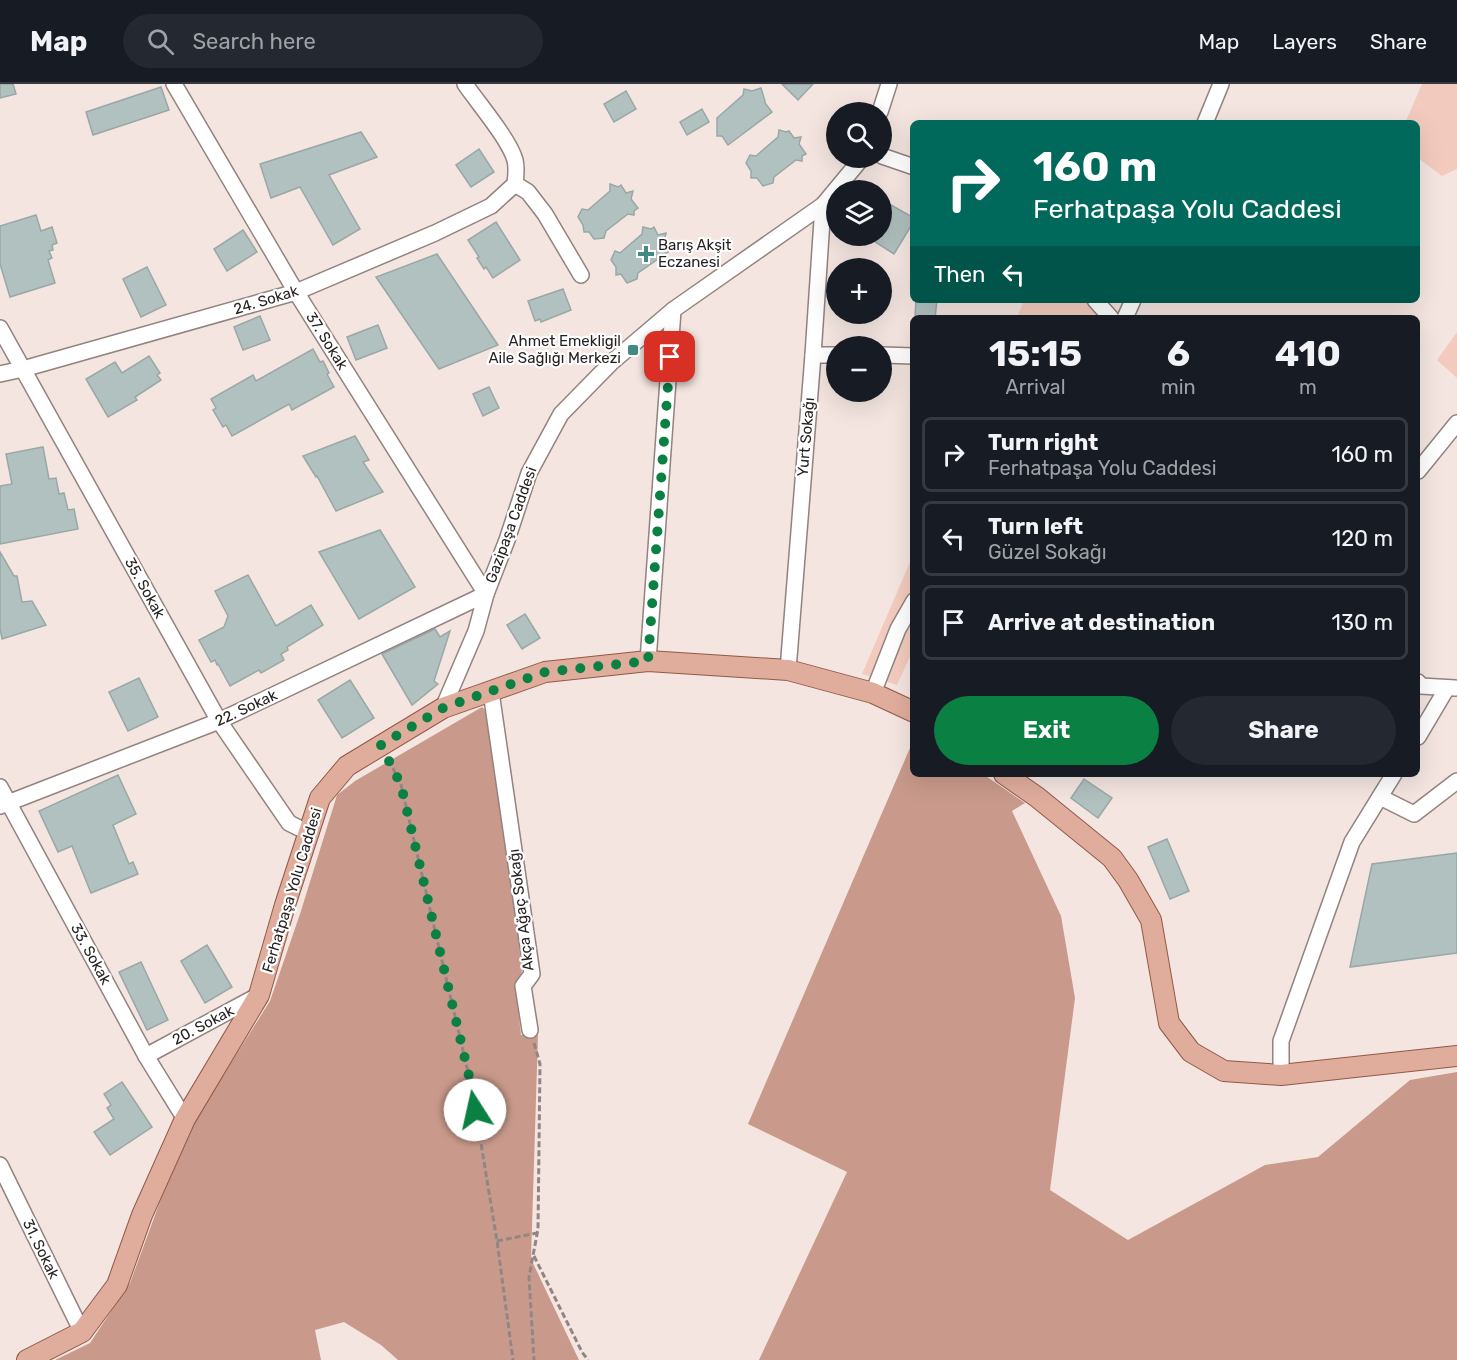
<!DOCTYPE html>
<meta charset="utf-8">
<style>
:root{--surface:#171b24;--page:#242831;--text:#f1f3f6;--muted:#9ea1a6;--line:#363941;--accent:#0b8043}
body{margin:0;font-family:Rubik,sans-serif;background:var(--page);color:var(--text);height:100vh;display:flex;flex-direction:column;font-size:22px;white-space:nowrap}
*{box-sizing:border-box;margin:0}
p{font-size:20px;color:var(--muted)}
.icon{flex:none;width:33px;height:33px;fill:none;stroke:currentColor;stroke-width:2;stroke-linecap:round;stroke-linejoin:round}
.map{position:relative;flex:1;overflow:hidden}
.side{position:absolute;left:910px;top:231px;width:510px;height:462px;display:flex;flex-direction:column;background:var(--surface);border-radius:9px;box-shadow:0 6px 24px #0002}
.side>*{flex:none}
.banner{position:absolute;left:910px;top:36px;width:510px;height:183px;border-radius:9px;box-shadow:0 6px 24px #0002;background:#00695c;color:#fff;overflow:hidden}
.fabs{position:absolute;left:826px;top:18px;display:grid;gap:12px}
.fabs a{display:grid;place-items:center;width:66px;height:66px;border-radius:50%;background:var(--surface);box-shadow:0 6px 24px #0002;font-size:30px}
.pin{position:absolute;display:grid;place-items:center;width:51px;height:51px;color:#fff;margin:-26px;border-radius:12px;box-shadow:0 3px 9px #0006}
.me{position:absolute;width:66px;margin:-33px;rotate:350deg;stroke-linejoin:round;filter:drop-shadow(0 0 4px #0008)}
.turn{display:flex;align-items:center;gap:21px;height:126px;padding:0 24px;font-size:27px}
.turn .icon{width:78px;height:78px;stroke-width:2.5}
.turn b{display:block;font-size:42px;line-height:51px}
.then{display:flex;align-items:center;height:57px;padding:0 24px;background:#0003;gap:12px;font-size:22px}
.eta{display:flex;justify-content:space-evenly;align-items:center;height:102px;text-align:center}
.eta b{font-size:36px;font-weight:700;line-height:42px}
.action{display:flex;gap:12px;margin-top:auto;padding:12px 24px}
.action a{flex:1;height:69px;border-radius:36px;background:var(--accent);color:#fff;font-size:24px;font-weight:700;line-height:69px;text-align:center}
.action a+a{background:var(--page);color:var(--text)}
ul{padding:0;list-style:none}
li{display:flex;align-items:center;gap:18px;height:75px;margin:0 12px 9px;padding:0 12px;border:3px solid var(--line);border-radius:9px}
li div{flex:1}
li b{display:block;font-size:22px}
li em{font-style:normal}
header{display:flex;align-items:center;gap:36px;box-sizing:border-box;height:84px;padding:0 30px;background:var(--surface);border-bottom:2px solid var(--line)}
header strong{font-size:28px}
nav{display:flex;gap:33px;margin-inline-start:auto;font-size:21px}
.search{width:420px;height:54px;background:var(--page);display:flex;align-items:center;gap:15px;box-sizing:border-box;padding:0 21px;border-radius:33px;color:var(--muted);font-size:22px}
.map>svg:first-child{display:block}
.green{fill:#f3cbbe}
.forest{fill:#c99a8b}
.building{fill:#b1c1bf;stroke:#99a8a6;stroke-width:1.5}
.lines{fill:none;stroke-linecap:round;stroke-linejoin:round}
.minor-casing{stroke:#91837f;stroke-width:18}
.major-casing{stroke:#925846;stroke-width:22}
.path{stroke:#918683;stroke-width:3;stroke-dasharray:6 3;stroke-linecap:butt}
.minor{stroke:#fff;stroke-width:15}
.major{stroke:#e0ad9d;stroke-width:20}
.route{stroke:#0b8043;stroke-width:10;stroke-dasharray:0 18}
.poi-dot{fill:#438a84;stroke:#fff;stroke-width:2}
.labels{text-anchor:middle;stroke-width:4.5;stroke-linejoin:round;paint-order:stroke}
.poi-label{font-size:15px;fill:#251f1e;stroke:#fff;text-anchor:start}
.street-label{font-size:15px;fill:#251f1e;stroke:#fff}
</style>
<header>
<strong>Map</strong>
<div class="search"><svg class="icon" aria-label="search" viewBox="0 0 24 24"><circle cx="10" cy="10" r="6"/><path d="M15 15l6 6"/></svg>Search here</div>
<nav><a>Map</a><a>Layers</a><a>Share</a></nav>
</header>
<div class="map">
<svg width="1457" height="1276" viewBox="0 0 1457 1276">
<rect width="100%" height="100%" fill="#f4e5e0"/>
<g class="green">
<polygon points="1422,0 1457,0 1457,85 1442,92 1418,74 1418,39 1405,39"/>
<polygon points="1024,216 1086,216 1101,234 1017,234"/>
<polygon points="1457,248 1457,294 1437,276"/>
<polygon points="913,471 913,566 897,601 862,590"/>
</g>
<g class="forest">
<polygon points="482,623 491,632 522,886 516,908 521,951 538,951 531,1175 579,1276 398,1276 381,1261 344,1238 315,1246 321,1276 55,1276 90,1259 130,1199 161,1115 190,1044 270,917 300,830 337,711 355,697"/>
<polygon points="913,657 914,690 983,690 1025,719 1012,727 1061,832 1075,914 1050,1106 1128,1156 1265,1081 1318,1073 1410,996 1457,988 1457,1276 759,1276 847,1088 748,1040"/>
</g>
<g class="building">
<polygon points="0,0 13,0 16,10 0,14"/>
<polygon points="782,0 813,0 798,16"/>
<polygon points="161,3 169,26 93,51 86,28"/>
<polygon points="761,4 765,17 765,19 772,28 728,61 722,52 717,52 717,34 743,11 744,5 752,7"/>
<polygon points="626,7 636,25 614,38 604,20"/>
<polygon points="702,25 709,38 687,51 680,38"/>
<polygon points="779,46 786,48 789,47 794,54 801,53 799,60 806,70 802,72 802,77 796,76 774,93 773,99 763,102 757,94 751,94 751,87 746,79 750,71 756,72 778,53"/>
<polygon points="361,48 377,73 329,91 360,145 333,161 300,103 271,114 260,80"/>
<polygon points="479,65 494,88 471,103 456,81"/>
<polygon points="610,100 618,103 621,101 626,109 633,107 631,115 638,124 634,127 634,131 628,130 606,147 604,154 594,155 589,148 584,148 583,141 578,133 582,125 588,126 610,107"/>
<polygon points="882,116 914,134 914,137 894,170 866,152 882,152"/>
<polygon points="36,131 41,147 52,143 57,159 52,161 53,166 49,167 52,174 48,176 55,199 10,213 0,180 0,142"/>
<polygon points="496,138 520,176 493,194 486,183 484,185 477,174 479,173 468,156"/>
<polygon points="643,143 651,145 654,143 658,151 666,149 664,157 671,166 638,189 637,195 627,199 621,190 616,191 616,183 611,176 615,167 620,169 642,150"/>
<polygon points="243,146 257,168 227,187 214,165"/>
<polygon points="437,170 498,261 439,285 376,193"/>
<polygon points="147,183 166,221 141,233 123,195"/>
<polygon points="563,205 571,226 541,238 540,235 535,237 528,217"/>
<polygon points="916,216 937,216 935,234 915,234"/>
<polygon points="260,232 270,256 243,266 234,243"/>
<polygon points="378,241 387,264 356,276 347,253"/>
<polygon points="313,265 320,278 323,277 329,289 327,290 334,303 292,326 289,320 232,352 226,341 223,343 213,326 216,324 211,315 253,291 256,297"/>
<polygon points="149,272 160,289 157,291 161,296 135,313 137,316 108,333 86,295 115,278 122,289"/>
<polygon points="489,303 499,324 483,332 473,310"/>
<polygon points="355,352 369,376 363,378 383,408 336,427 317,392 316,393 303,372"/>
<polygon points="43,363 49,395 56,394 59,410 64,409 68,426 74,425 78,445 0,460 0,402 12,400 6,370"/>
<polygon points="380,446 415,503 359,535 319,468"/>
<polygon points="0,468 14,492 17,492 22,518 32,517 46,541 2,555 0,544"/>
<polygon points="248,491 276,542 311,521 323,541 287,563 288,566 281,570 284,576 261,589 259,586 230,602 218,580 217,581 215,576 211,578 199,556 224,543 228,532 215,507"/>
<polygon points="525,530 540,554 522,565 507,541"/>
<polygon points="435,545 440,553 450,547 434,597 438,600 412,621 382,570"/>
<polygon points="139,594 158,633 128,647 109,608"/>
<polygon points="350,596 374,634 342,654 318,616"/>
<polygon points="118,691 136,730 113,741 129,780 133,778 138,790 91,809 72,762 58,768 39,727"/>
<polygon points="1084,695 1112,714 1098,734 1071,714"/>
<polygon points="1167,755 1189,807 1170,815 1148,763"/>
<polygon points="1457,769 1457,869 1350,883 1372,780"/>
<polygon points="207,861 232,903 205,919 181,877"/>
<polygon points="141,878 168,936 147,946 119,888"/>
<polygon points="122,998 152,1043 110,1071 94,1048 114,1035 107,1024 111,1021 104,1010"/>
</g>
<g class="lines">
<g class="minor-casing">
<g id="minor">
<path d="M465,0C478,19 509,55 515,76C517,84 516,92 515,100"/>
<polyline points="880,28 889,0"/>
<polyline points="1205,39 1221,0"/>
<polyline points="882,72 914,83"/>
<polyline points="515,100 528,108 545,130 581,191"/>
<polyline points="1095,216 1111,234"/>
<polyline points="1125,234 1133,216"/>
<polyline points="0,244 219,637 289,739 309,749"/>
<polyline points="813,271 837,271"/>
<polyline points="882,271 914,272"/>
<polyline points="0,290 23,285 296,208 435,149 491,122 515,100"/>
<polyline points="1418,387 1457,339"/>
<polyline points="648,577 673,226"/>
<polyline points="788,586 813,271 823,121"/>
<polyline points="1418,598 1421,602 1455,604"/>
<polyline points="491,608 532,890 523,902 530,946"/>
<polyline points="873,609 898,545 914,517"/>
<polyline points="443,624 476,547 486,510 507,456 529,389 561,330 612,278 673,226 823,121 862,74"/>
<polyline points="1418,653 1447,604"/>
<polyline points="0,703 146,972 185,1035"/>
<polyline points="1380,713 1414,730 1457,697"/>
<polyline points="0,722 219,637 486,510 296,208 174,0"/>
<polyline points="146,972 259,911"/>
<polyline points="1281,991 1281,957 1352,758 1394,690"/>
<polyline points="0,1081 82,1248"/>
</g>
</g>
<g class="major-casing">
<g id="major">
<polyline points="1004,690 1037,713 1112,774 1128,796 1151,836 1169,939 1191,968 1224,987 1281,991 1457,972"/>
<polyline points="27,1276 82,1248 117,1201 142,1131 185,1035 259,911 285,821 320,714 347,682 443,624 545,588 648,577 788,586 873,609 914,628"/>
</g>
</g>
<g class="path">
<polyline points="389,676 401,701 472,1005 497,1157 513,1276"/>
<polyline points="534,959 540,980 538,1145 529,1193 534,1276"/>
<polyline points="497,1157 537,1149"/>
<polyline points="534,1172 582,1268 588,1276"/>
</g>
<use href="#minor" class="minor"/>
<use href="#major" class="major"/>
</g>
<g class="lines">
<polyline class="route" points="475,1026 472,1005 401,701 381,661 443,624 545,588 648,577 670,273"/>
</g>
<g class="poi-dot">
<path d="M643 161h6v6h6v6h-6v6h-6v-6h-6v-6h6z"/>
<rect x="627" y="260" width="12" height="12" rx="3"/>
</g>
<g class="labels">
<g class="poi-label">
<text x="658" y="166">Barış Akşit<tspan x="658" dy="17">Eczanesi</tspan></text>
<text x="621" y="262" text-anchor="end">Ahmet Emekligil<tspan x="621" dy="17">Aile Sağlığı Merkezi</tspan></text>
</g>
<g class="street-label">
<text transform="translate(266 216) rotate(-17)" y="5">24. Sokak</text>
<text transform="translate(327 257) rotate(58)" y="5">37. Sokak</text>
<text transform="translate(806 353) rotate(-85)" y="5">Yurt Sokağı</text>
<text transform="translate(511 441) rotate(-70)" y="5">Gazipaşa Caddesi</text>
<text transform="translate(145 504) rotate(61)" y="5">35. Sokak</text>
<text transform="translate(246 624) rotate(-25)" y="5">22. Sokak</text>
<text transform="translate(292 806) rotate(-73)" y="5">Ferhatpaşa Yolu Caddesi</text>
<text transform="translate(521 826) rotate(-97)" y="5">Akça Ağaç Sokağı</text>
<text transform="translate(91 870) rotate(61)" y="5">33. Sokak</text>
<text transform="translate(203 941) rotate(-28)" y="5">20. Sokak</text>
<text transform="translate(41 1165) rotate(64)" y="5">31. Sokak</text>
</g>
</g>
</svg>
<div class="fabs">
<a><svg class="icon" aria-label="search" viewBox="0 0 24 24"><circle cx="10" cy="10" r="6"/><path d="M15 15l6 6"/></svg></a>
<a><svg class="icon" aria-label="layers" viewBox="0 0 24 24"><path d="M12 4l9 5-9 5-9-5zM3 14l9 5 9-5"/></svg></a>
<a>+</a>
<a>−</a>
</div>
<div class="pin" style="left:670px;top:273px;background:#d93025"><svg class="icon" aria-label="arrive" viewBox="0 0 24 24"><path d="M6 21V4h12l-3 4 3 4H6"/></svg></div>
<svg class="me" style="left:475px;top:1026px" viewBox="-20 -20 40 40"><circle r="19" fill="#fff"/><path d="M0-13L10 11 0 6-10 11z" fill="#0b8043"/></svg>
<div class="banner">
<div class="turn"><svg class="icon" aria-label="right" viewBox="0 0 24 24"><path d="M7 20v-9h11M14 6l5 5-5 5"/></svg><div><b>160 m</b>Ferhatpaşa Yolu Caddesi</div></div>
<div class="then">Then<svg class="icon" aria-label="left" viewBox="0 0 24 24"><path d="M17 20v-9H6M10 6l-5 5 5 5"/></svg></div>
</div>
<section class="side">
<div class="eta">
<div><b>15:15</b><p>Arrival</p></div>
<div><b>6</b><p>min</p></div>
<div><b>410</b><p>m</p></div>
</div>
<ul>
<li><svg class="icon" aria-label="right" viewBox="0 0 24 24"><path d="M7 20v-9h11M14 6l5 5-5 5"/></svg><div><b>Turn right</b><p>Ferhatpaşa Yolu Caddesi</p></div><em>160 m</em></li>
<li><svg class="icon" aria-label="left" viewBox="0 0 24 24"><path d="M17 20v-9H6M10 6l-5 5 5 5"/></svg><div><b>Turn left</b><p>Güzel Sokağı</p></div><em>120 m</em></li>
<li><svg class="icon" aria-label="arrive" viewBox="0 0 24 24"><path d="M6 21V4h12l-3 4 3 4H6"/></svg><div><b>Arrive at destination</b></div><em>130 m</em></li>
</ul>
<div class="action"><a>Exit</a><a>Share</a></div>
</section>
</div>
